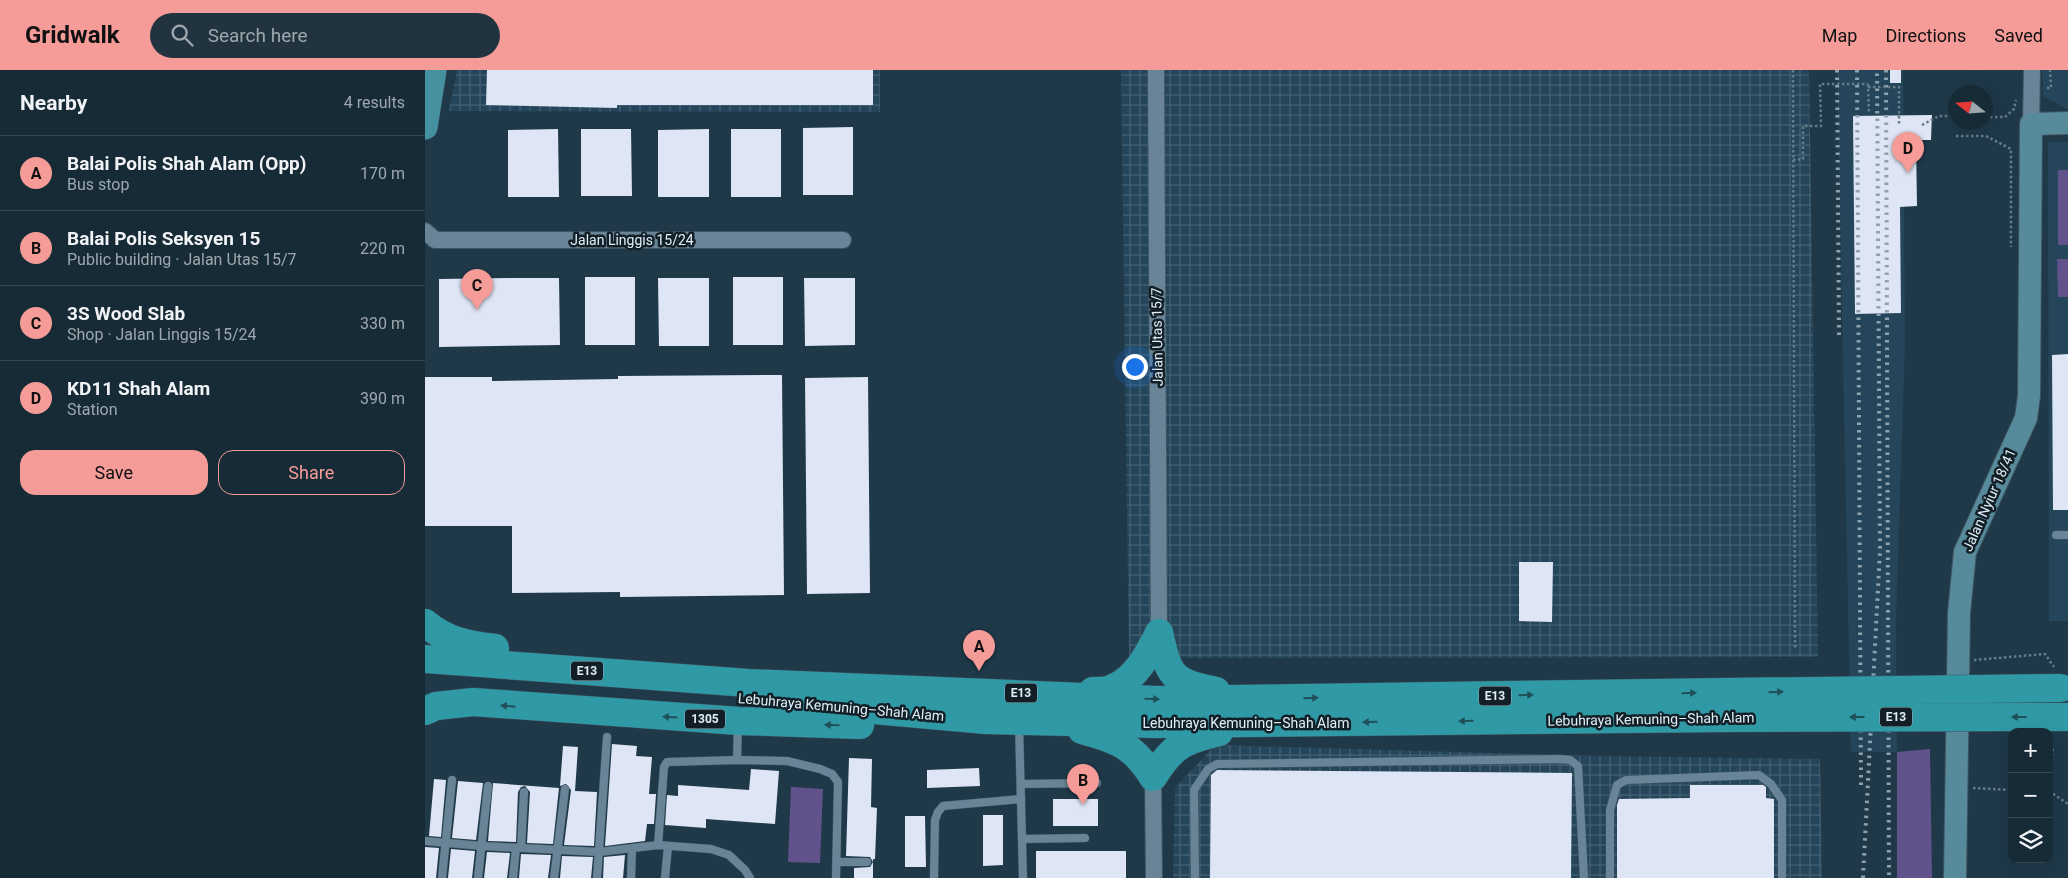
<!DOCTYPE html>
<html lang="en">
<head>
<meta charset="utf-8">
<style>
	:root { --surface:#172b37; --page:#20333f; --text:#f1f3f6; --muted:#9ea7ad; --line:#364752; --accent:#f59b98 }
	body { margin:0; font-family:Roboto,sans-serif; background:var(--page); color:var(--text) }
	.controls { position:absolute; right:15px; bottom:15px; display:grid; overflow:hidden; border-radius:10px; box-shadow:0 5px 20px #0002 }
	.controls button { width:45px; height:45px; display:grid; place-items:center; padding:0; border:0; border-bottom:1px solid var(--line); background:var(--surface); color:var(--text); font:25px sans-serif }
	.compass { position:absolute; left:1523px; top:15px; width:45px; height:45px; border-radius:50%; background:var(--surface); box-shadow:0 5px 20px #0002; rotate:287deg }
	.you { position:absolute; left:709px; top:296px; width:18px; height:18px; margin:-12px; border:4px solid #fff; border-radius:50%; background:#1a73e8; box-shadow:0 0 0 8px #1a73e833 }
	.badge { display:grid; place-items:center; width:32px; height:32px; border-radius:50%; background:var(--accent); color:#111; font-size:16px; font-weight:700 }
	.pin { position:absolute; translate:-50% -41px; filter:drop-shadow(0 1px 2px #0008) }
	.pin::after { content:''; position:absolute; top:26px; width:18px; height:15px; background:inherit; clip-path:polygon(0 0,100% 0,50% 100%) }
	.list { margin:0; padding:0; list-style:none }
	h2 { display:flex; justify-content:space-between; align-items:center; height:65px; margin:0; padding:0 20px; font-size:21px }
	h2 small { font-size:16px; font-weight:400; color:var(--muted) }
	.list li { display:grid; grid-template-columns:32px 1fr auto; gap:15px; align-items:center; box-sizing:border-box; height:75px; padding:0 20px; border-top:1px solid var(--line) }
	.list b { display:block; font-size:19px; white-space:nowrap }
	.list p { margin:0; font-size:16px; white-space:nowrap; color:var(--muted) }
	.list em { font-size:16px; font-style:normal; color:var(--muted) }
	.actions { display:flex; gap:10px; padding:15px 20px }
	.actions a { flex:1; padding:11px 0; border:1px solid var(--accent); border-radius:15px; text-align:center; font-size:18px; color:var(--accent) }
	.actions .main { background:var(--accent); color:#111 }
	.icon { flex:none; width:28px; height:28px; fill:none; stroke:currentColor; stroke-width:2; stroke-linecap:round; stroke-linejoin:round }
	.map { position:relative; flex:none; width:1643px; height:808px; overflow:hidden }
	header { display:flex; align-items:center; gap:30px; box-sizing:border-box; height:70px; padding:0 25px; background:var(--accent); color:#111 }
	header strong { font-size:24px }
	nav { display:flex; gap:28px; margin-inline-start:auto; font-size:18px }
	.search { width:350px; height:45px; background:var(--page); display:flex; align-items:center; gap:12px; box-sizing:border-box; padding:0 18px; border-radius:28px; color:var(--muted); font-size:19px }
	main { display:flex }
	aside { flex:1; background:var(--surface) }
	.map>svg:first-child { display:block }
	.built { fill:#25465a }
	.industrial { fill:url(#industrial-grid) }
	.green { fill:#61528c }
	.building { fill:#dee5f5 }
	.lines { fill:none; stroke-linecap:round; stroke-linejoin:round }
	.lane-casing { stroke:#3e5663; stroke-width:9 }
	.street-casing { stroke:#3e5663; stroke-width:18 }
	.secondary-casing { stroke:#3e5663; stroke-width:24 }
	.primary-casing { stroke:#3e5663; stroke-width:26 }
	.highway-casing { stroke:#3e5663; stroke-width:29 }
	.path { stroke:#657c89; stroke-width:2.5; stroke-dasharray:2.5 2.5; stroke-linecap:butt }
	.lane { stroke:#688496; stroke-width:8 }
	.street { stroke:#688496; stroke-width:16 }
	.secondary { stroke:#578a9b; stroke-width:22 }
	.primary { stroke:#4691a0; stroke-width:25 }
	.highway { stroke:#3099a6; stroke-width:28 }
	.rail { stroke:#8ea2ae; stroke-width:4; stroke-dasharray:2.5 5; stroke-linecap:butt }
	.highway-bridge-casing { stroke:#3e5663; stroke-width:29; stroke-linecap:butt }
	.path-bridge { stroke:#657c89; stroke-width:2.5; stroke-dasharray:2.5 2.5; stroke-linecap:butt }
	.highway-bridge { stroke:#3099a6; stroke-width:28 }
	.oneway { fill:#1f5059 }
	.labels { text-anchor:middle; stroke-width:5; stroke-linejoin:round; paint-order:stroke }
	.shield { fill:#131f26; stroke:#a2b1ba; stroke-width:1 }
	.shield-label { font-size:12px; font-weight:bold; fill:#dfeff9 }
	.street-label { font-size:14px; fill:#dfeff9; stroke:#131f26 }
</style>
</head>
<body>
<header>
<strong>Gridwalk</strong>
<div class="search"><svg class="icon" aria-label="search" viewBox="0 0 24 24"><circle cx="10" cy="10" r="6"/><path d="M15 15l6 6"/></svg>Search here</div>
<nav><a>Map</a><a>Directions</a><a>Saved</a></nav>
</header>
<main>
<aside>
<h2>Nearby<small>4 results</small></h2>
<ul class="list">
<li><span class="badge">A</span><div><b>Balai Polis Shah Alam (Opp)</b><p>Bus stop</p></div><em>170 m</em></li>
<li><span class="badge">B</span><div><b>Balai Polis Seksyen 15</b><p>Public building · Jalan Utas 15/7</p></div><em>220 m</em></li>
<li><span class="badge">C</span><div><b>3S Wood Slab</b><p>Shop · Jalan Linggis 15/24</p></div><em>330 m</em></li>
<li><span class="badge">D</span><div><b>KD11 Shah Alam</b><p>Station</p></div><em>390 m</em></li>
</ul>
<div class="actions"><a class="main">Save</a><a>Share</a></div>
</aside>
<div class="map">
<svg width="1643" height="808" viewBox="0 0 1643 808">
	<defs>
		<pattern id="industrial-grid" width="8" height="8" patternUnits="userSpaceOnUse" patternTransform="scale(1.25)"><rect width="8" height="8" fill="#25465a"/><path d="M0 4h8M4 0v8" fill="none" stroke="#446172"/></pattern>
	</defs>
	<rect width="100%" height="100%" fill="#1f3949"/>
	<!-- built -->
	<g class="built">
		<path d="M 1412,0 L 1478,0 L 1480,271 L 1471,552 L 1472,682 L 1426,682 Z"/>
		<path d="M 1617,0 L 1643,0 L 1643,38 L 1640,38 L 1618,26 Z"/>
		<path d="M 1623,72 L 1643,72 L 1643,551 L 1624,551 Z"/>
	</g>
	<!-- industrial -->
	<g class="industrial">
		<path d="M 32,0 L 455,0 L 455,42 L 24,41 Z"/>
		<path d="M 696,0 L 1384,0 L 1393,587 L 704,588 Z"/>
		<path d="M 790,675 L 1169,686 L 1395,689 L 1397,808 L 748,808 L 750,718 Z"/>
	</g>
	<!-- green -->
	<g class="green">
		<rect x="1633" y="100" width="10" height="75"/>
		<path d="M 1632,189 L 1643,189 L 1643,227 L 1633,227 Z"/>
		<path d="M 1505,679 L 1507,808 L 1472,808 L 1472,682 Z"/>
		<path d="M 366,717 L 398,719 L 395,793 L 363,792 Z"/>
	</g>
	<!-- building -->
	<g class="building">
		<path d="M 62,0 L 448,0 L 448,35 L 192,35 L 192,38 L 61,35 Z"/>
		<rect x="1465" y="0" width="11" height="13"/>
		<path d="M 1507,45 L 1506,70 L 1491,70 L 1492,136 L 1475,137 L 1476,243 L 1430,244 L 1428,46 Z"/>
		<path d="M 428,57 L 428,125 L 378,125 L 378,58 Z"/>
		<path d="M 133,59 L 134,127 L 83,127 L 83,60 Z"/>
		<path d="M 156,59 L 206,59 L 207,126 L 156,126 Z"/>
		<path d="M 284,59 L 284,127 L 233,127 L 233,60 Z"/>
		<rect x="306" y="59" width="50" height="68"/>
		<rect x="160" y="207" width="50" height="68"/>
		<rect x="308" y="207" width="50" height="68"/>
		<path d="M 84,208 L 134,208 L 135,275 L 14,277 L 14,209 Z"/>
		<path d="M 233,208 L 284,208 L 284,276 L 234,276 Z"/>
		<path d="M 379,208 L 430,208 L 430,275 L 380,276 Z"/>
		<path d="M 1643,284 L 1643,440 L 1628,440 L 1627,285 Z"/>
		<path d="M 357,305 L 359,525 L 195,527 L 195,522 L 87,523 L 87,456 L 0,456 L 0,307 L 67,307 L 67,311 L 193,309 L 193,306 Z"/>
		<path d="M 443,307 L 445,523 L 382,524 L 380,308 Z"/>
		<path d="M 1094,492 L 1128,492 L 1127,552 L 1094,551 Z"/>
		<path d="M 187,674 L 212,676 L 211,686 L 227,687 L 224,724 L 231,724 L 229,754 L 222,754 L 220,771 L 180,776 Z"/>
		<path d="M 138,676 L 153,677 L 150,721 L 172,722 L 169,776 L 139,775 L 146,720 L 141,714 L 135,716 Z"/>
		<path d="M 424,688 L 447,689 L 446,737 L 452,738 L 450,789 L 448,789 L 448,808 L 429,808 L 429,798 L 445,797 L 448,792 L 445,787 L 421,786 Z"/>
		<path d="M 554,698 L 555,716 L 502,718 L 502,700 Z"/>
		<path d="M 326,699 L 354,701 L 350,754 L 281,749 L 281,758 L 240,755 L 242,725 L 253,726 L 253,715 L 324,720 Z"/>
		<path d="M 792,700 L 1147,703 L 1146,808 L 785,808 L 786,705 Z"/>
		<path d="M 9,709 L 21,710 L 16,767 L 4,766 Z"/>
		<path d="M 33,711 L 58,713 L 51,770 L 27,768 Z"/>
		<path d="M 68,713 L 134,718 L 128,774 L 102,773 L 105,722 L 100,716 L 96,717 L 93,722 L 91,772 L 63,771 Z"/>
		<path d="M 1265,715 L 1338,715 L 1341,717 L 1341,728 L 1349,729 L 1349,808 L 1192,808 L 1192,735 L 1194,729 L 1265,728 Z"/>
		<rect x="628" y="729" width="45" height="27"/>
		<path d="M 558,745 L 578,745 L 578,795 L 558,796 Z"/>
		<path d="M 480,746 L 500,746 L 501,797 L 480,797 Z"/>
		<path d="M 0,777 L 14,778 L 11,808 L 0,808 Z"/>
		<path d="M 26,779 L 50,781 L 47,808 L 23,808 Z"/>
		<rect x="611" y="781" width="90" height="27"/>
		<path d="M 62,782 L 85,783 L 82,808 L 59,808 Z"/>
		<path d="M 96,784 L 126,785 L 123,808 L 94,808 Z"/>
		<path d="M 200,785 L 198,808 L 178,808 L 179,787 Z"/>
		<path d="M 137,786 L 168,787 L 166,808 L 135,808 Z"/>
	</g>
	<g class="lines">
		<!-- lane casing -->
		<g class="lane-casing">
			<g id="lane">
				<path d="M 1631,465 L 1643,465"/>
				<path d="M 594,655 L 598,808"/>
				<path d="M 312,690 L 313,655"/>
				<path d="M 596,714 L 672,713"/>
				<path d="M 597,769 L 660,768"/>
				<path d="M 0,771 L 57,776 L 174,782 L 233,775 L 286,779 L 304,785 L 320,800 L 325,808"/>
				<path d="M 233,775 L 239,697 L 242,692 L 312,690 L 362,691 L 395,699 L 407,704 L 413,712 L 411,808"/>
				<path d="M 96,778 L 99,722"/>
				<path d="M 412,792 L 442,792"/>
				<path d="M 17,808 L 27,710"/>
				<path d="M 53,808 L 63,716"/>
				<path d="M 88,808 L 91,778"/>
				<path d="M 129,808 L 140,719"/>
				<path d="M 172,808 L 182,667"/>
				<path d="M 206,808 L 207,779"/>
				<path d="M 240,808 L 243,776"/>
				<path d="M 509,808 L 510,750 L 513,742 L 518,736 L 596,729"/>
				<path d="M 770,808 L 769,720 L 783,699 L 792,694 L 1135,689 L 1145,690 L 1153,696 L 1159,808"/>
				<path d="M 1185,808 L 1185,740 L 1192,715 L 1201,710 L 1334,705 L 1346,714 L 1357,730 L 1357,808"/>
			</g>
		</g>
		<!-- street casing -->
		<g class="street-casing">
			<g id="street">
				<path d="M 731,0 L 734,563"/>
				<path d="M 1606,54 L 1607,0"/>
				<path d="M 0,161 L 10,170 L 418,170"/>
				<path d="M 728,707 L 729,808"/>
			</g>
		</g>
		<!-- secondary casing -->
		<g class="secondary-casing">
			<path id="secondary" d="M 1530,808 L 1534,543 L 1540,482 L 1601,348 L 1604,326 L 1606,54 L 1643,53"/>
		</g>
		<!-- primary casing -->
		<g class="primary-casing">
			<path id="primary" d="M 0,57 L 9,0"/>
		</g>
		<!-- highway casing -->
		<g class="highway-casing">
			<g id="highway">
				<path d="M 0,553 C 21,571 43,575 70,578"/>
				<path d="M 734,563 C 744,606 746,612 791,621"/>
				<path d="M 0,589 L 323,613 L 732,630 L 1303,622"/>
				<path d="M 668,621 C 674,621 683,621 688,618 C 711,609 724,583 734,563"/>
				<path d="M 360,632 L 561,650 L 732,654 L 1299,648"/>
				<path d="M 0,641 L 11,636 L 48,632 L 314,651 L 435,655"/>
				<path d="M 657,660 C 693,670 708,675 728,707 C 748,675 758,671 794,662"/>
			</g>
		</g>
		<!-- path -->
		<g class="path">
			<path d="M 1368,0 L 1370,579"/>
			<path d="M 1443,14 L 1444,44"/>
			<path d="M 1622,18 L 1626,18 L 1625,0"/>
			<path d="M 1560,47 L 1580,47 L 1589,39 L 1591,30"/>
			<path d="M 1497,55 L 1514,46 L 1530,46"/>
			<path d="M 1531,66 L 1561,66 L 1586,79 L 1586,177"/>
			<path d="M 1549,590 L 1620,584 L 1629,597"/>
			<path d="M 1548,718 L 1587,720"/>
			<path d="M 1624,721 L 1628,676"/>
			<path d="M 1624,721 L 1643,734"/>
		</g>
		<!-- lane -->
		<use href="#lane" class="lane"/>
		<!-- street -->
		<use href="#street" class="street"/>
		<!-- secondary -->
		<use href="#secondary" class="secondary"/>
		<!-- primary -->
		<use href="#primary" class="primary"/>
		<!-- highway -->
		<use href="#highway" class="highway"/>
		<!-- rail -->
		<g class="rail">
			<path d="M 1412,0 L 1414,266"/>
			<path d="M 1432,0 L 1436,715"/>
			<path d="M 1461,0 L 1464,808"/>
			<path d="M 1438,808 L 1455,480 L 1452,0"/>
		</g>
		<!-- highway-bridge casing -->
		<g class="highway-bridge-casing">
			<g id="highway-bridge">
				<path d="M 1303,622 L 1636,618"/>
				<path d="M 1299,648 L 1643,647"/>
			</g>
		</g>
		<!-- path-bridge -->
		<g class="path-bridge">
			<path d="M 1443,17 L 1474,17 L 1474,56"/>
			<path d="M 1368,90 L 1378,89 L 1378,56 L 1396,56 L 1395,14 L 1443,14"/>
		</g>
		<!-- highway-bridge -->
		<use href="#highway-bridge" class="highway-bridge"/>
	</g>
	<!-- one-way arrows -->
	<defs><path id="oneway-solid" d="M-6-.8H1V-3.2L6.5 0L1 3.2V.8H-6Z" transform="scale(1.25)"/></defs>
	<g class="oneway">
		<use href="#oneway-solid" transform="translate(1351 622) rotate(-1)"/>
		<use href="#oneway-solid" transform="translate(1264 623) rotate(-1)"/>
		<use href="#oneway-solid" transform="translate(1101 625) rotate(-1)"/>
		<use href="#oneway-solid" transform="translate(886 628) rotate(-1)"/>
		<use href="#oneway-solid" transform="translate(727 629) rotate(2)"/>
		<use href="#oneway-solid" transform="translate(83 636) rotate(-175)"/>
		<use href="#oneway-solid" transform="translate(245 647) rotate(-176)"/>
		<use href="#oneway-solid" transform="translate(1432 647) rotate(180)"/>
		<use href="#oneway-solid" transform="translate(1594 647) rotate(180)"/>
		<use href="#oneway-solid" transform="translate(1041 651) rotate(179)"/>
		<use href="#oneway-solid" transform="translate(945 652) rotate(179)"/>
		<use href="#oneway-solid" transform="translate(407 655) rotate(-178)"/>
	</g>
	<g class="labels">
		<!-- shield labels -->
		<g class="shield">
			<rect x="146" y="591.5" width="32" height="19" rx="4"/>
			<rect x="580" y="613.5" width="32" height="19" rx="4"/>
			<rect x="1054" y="616.5" width="32" height="19" rx="4"/>
			<rect x="1455" y="637.5" width="32" height="19" rx="4"/>
			<rect x="260" y="639.5" width="40" height="19" rx="4"/>
		</g>
		<g class="shield-label">
			<text x="162" y="605">E13</text>
			<text x="596" y="627">E13</text>
			<text x="1070" y="630">E13</text>
			<text x="1471" y="651">E13</text>
			<text x="280" y="653">1305</text>
		</g>
		<!-- street labels -->
		<g class="street-label">
			<text x="207" y="175">Jalan Linggis 15/24</text>
			<text transform="translate(732 267) rotate(-91)" y="5">Jalan Utas 15/7</text>
			<text transform="translate(1564 430) rotate(-66)" y="5">Jalan Nyiur 18/41</text>
			<text transform="translate(416 637) rotate(5)" y="5">Lebuhraya Kemuning–Shah Alam</text>
			<text transform="translate(1226 649) rotate(-1)" y="5">Lebuhraya Kemuning–Shah Alam</text>
			<text x="821" y="658">Lebuhraya Kemuning–Shah Alam</text>
		</g>
	</g>
</svg>
<div class="controls">
<button>+</button>
<button>−</button>
<button><svg class="icon" aria-label="layers" viewBox="0 0 24 24"><path d="M12 4l9 5-9 5-9-5zM3 14l9 5 9-5"/></svg></button>
</div>
<svg class="compass" viewBox="-18 -18 36 36"><path d="M0-13l5 13h-10z" fill="#e53935"/><path d="M0 13l5-13h-10z" fill="#9ea7ad"/></svg>
<div class="you"></div>
<div class="pin badge" style="left:554px;top:601px">A</div>
<div class="pin badge" style="left:658px;top:735px">B</div>
<div class="pin badge" style="left:52px;top:240px">C</div>
<div class="pin badge" style="left:1483px;top:103px">D</div>
</div>
</main>
</body>
</html>
